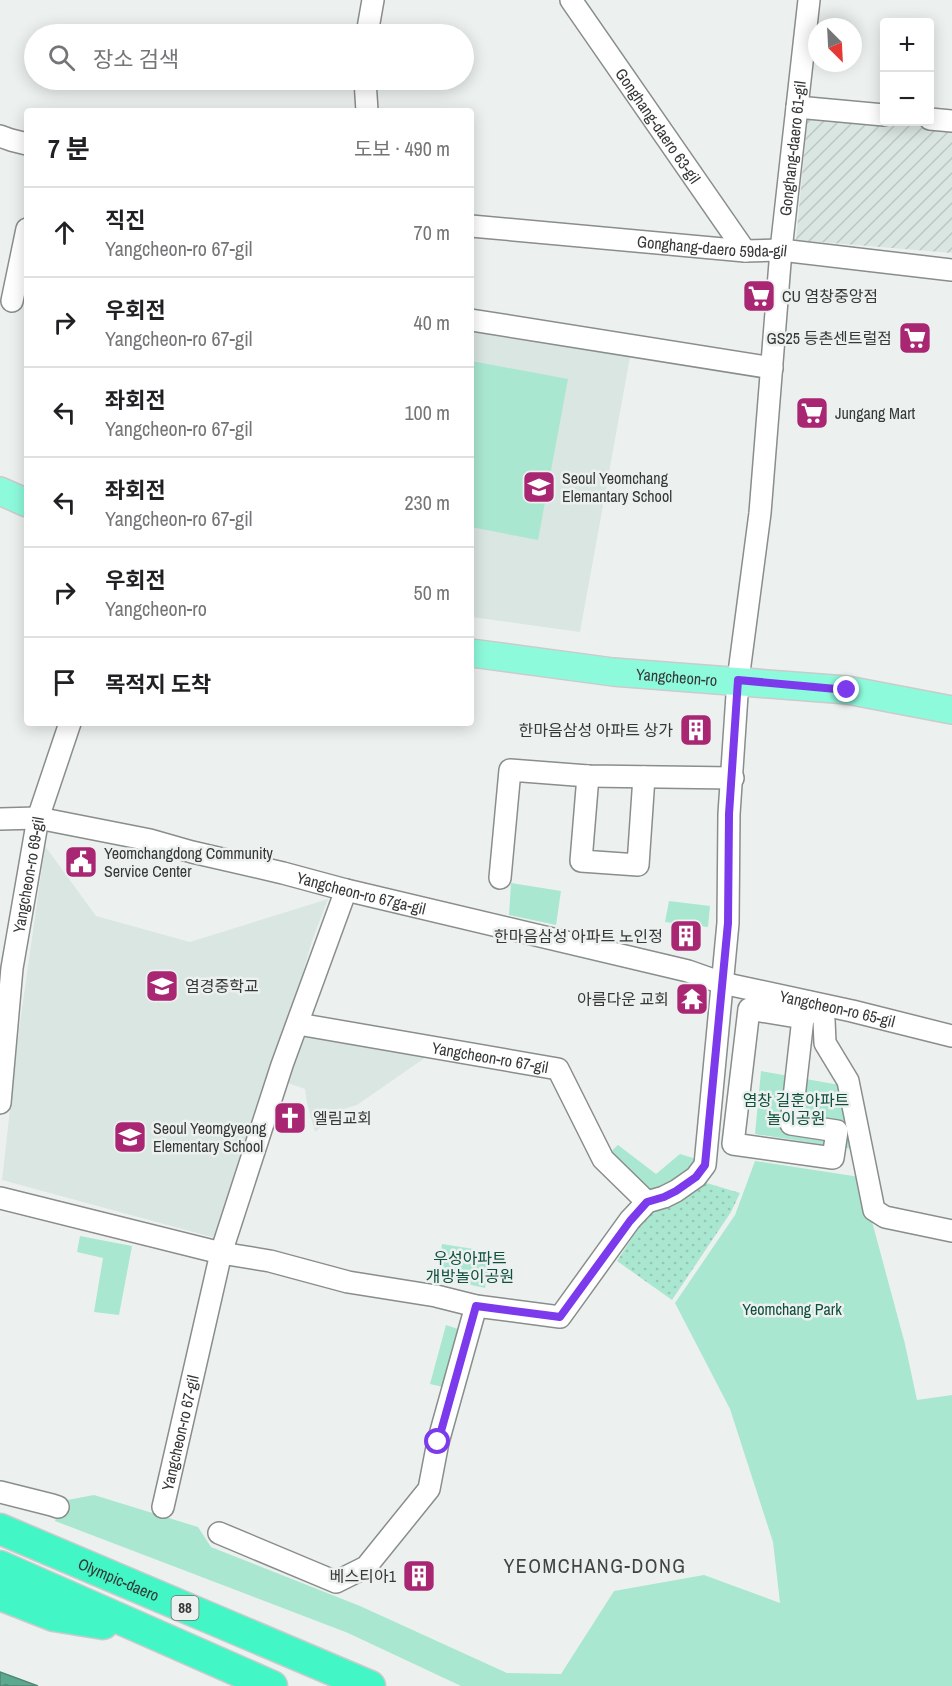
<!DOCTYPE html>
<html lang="ko">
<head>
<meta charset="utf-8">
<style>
	:root { --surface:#fff; --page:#f6f6f6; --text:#202124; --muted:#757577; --line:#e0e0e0 }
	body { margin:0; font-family:"Archivo Narrow","Noto Sans KR",sans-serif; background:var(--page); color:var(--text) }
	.controls { position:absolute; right:18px; top:18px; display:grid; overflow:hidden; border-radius:6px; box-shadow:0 3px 15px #0003 }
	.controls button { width:54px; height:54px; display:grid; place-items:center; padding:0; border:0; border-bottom:2px solid var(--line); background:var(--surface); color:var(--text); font:30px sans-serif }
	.compass { position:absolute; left:808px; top:18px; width:54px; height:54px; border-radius:50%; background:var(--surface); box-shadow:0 3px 15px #0003; rotate:156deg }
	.stop { position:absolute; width:18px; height:18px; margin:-14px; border:4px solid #7c3aed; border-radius:50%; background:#fff }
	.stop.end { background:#7c3aed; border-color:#fff; box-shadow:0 2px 6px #0008 }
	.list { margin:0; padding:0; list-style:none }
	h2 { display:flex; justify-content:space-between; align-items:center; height:78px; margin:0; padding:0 24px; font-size:26px }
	h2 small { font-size:20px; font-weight:400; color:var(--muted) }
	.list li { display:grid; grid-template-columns:39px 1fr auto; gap:18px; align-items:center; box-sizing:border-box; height:90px; padding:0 24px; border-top:2px solid var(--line) }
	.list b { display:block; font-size:22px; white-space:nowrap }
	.list p { margin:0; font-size:20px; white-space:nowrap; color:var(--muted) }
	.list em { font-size:20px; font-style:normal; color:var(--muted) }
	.icon { flex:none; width:33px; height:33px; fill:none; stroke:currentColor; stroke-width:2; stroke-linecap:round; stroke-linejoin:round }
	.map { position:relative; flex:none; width:952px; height:1686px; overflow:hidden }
	.search { position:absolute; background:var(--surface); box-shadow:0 3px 15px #0003; left:24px; top:24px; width:450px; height:66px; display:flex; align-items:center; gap:15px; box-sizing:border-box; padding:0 21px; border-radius:33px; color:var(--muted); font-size:22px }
	.panel { position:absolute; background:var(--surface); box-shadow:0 3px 15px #0003; left:24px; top:108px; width:450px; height:618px; border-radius:6px }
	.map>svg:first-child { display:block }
	.built { fill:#dae6e2 }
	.industrial { fill:url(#industrial-furrows) }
	.grass { fill:url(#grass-dots) }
	.park { fill:#aae7d1 }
	.water { fill:url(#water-ripples); stroke:#518775; stroke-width:1.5 }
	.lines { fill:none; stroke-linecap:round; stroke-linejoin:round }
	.minor-casing { stroke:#898d8b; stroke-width:24 }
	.major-casing { stroke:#cbcbcb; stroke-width:30 }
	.highway-casing { stroke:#cbcbcb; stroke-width:33 }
	.minor { stroke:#fff; stroke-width:21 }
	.major { stroke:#8efadc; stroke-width:27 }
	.highway { stroke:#43f6c5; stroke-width:30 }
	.route { stroke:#7c3aed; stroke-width:8 }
	.labels { text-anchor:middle; stroke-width:5; stroke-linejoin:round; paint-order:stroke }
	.shield { fill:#ecf1ef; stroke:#6d706e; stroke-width:1.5 }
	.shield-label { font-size:15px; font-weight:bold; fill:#363837 }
	.street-label { font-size:16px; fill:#363837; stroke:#ecf1ef }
	.poi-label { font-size:16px; fill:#363837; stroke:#ecf1ef; text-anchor:start }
	.park-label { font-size:16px; fill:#0e4f3d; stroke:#ecf1ef }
	.quarter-label { font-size:20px; letter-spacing:1.5px; fill:#404442; stroke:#ecf1ef }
</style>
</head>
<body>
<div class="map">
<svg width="952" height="1686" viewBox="0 0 952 1686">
	<defs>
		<pattern id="industrial-furrows" width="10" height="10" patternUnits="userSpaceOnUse" patternTransform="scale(1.5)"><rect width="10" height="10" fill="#dae6e2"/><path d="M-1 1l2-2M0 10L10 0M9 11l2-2" fill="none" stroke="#bcc6c2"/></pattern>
		<pattern id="grass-dots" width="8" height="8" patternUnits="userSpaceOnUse" patternTransform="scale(1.5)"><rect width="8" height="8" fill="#aae7d1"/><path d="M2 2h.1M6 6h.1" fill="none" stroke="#93c7b4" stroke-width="1.8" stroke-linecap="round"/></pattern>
		<pattern id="water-ripples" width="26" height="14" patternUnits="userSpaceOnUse" patternTransform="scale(1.5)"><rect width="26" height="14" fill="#5da98f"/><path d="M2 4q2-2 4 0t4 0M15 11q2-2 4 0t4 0" fill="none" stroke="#4e8b76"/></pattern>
	</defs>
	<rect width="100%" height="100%" fill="#ecf1ef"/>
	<!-- built -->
	<g class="built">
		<path d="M 471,331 L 630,357 L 580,632 L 471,617 Z"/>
		<path d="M 45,846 L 96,916 L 190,942 L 328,899 L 312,941 L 268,1094 L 219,1239 L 2,1180 L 19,1030 Z"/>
		<path d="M 309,1029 L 432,1053 L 357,1105 L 341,1110 L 315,1132 L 307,1103 L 305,1089 L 282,1081 L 295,1041 Z"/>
	</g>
	<!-- industrial -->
	<path class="industrial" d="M 808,112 L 884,122 L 903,122 L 952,126 L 952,253 L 796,240 Z"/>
	<!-- grass -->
	<path class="grass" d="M 700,1181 L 740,1193 L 731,1212 L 672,1300 L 617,1261 L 652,1207 Z"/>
	<!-- park -->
	<g class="park">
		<path d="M 471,361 L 568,379 L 538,540 L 471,527 Z"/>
		<path d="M 511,883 L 561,891 L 556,925 L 509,915 Z"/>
		<path d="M 669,901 L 710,906 L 708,927 L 665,922 Z"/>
		<path d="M 761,1071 L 840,1085 L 853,1149 L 755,1134 Z"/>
		<path d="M 618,1145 L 656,1174 L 680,1154 L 703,1161 L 694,1173 L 650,1193 L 603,1159 Z"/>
		<path d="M 755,1161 L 860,1177 L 905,1344 L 917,1400 L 952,1395 L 952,1686 L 461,1686 L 348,1633 L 55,1521 L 62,1501 L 94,1495 L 198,1527 L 211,1547 L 360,1606 L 507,1673 L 561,1674 L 614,1591 L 704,1575 L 780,1603 L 773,1542 L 730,1409 L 675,1303 L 735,1215 Z"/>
		<path d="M 80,1236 L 132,1246 L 119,1315 L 94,1312 L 103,1258 L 77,1252 Z"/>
		<path d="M 442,1244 L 492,1252 L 485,1288 L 453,1281 L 440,1262 Z"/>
		<path d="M 446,1325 L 467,1332 L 452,1389 L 430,1384 Z"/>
	</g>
	<!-- water -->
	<path class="water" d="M 0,1672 L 38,1686 L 0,1686 Z"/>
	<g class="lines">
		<!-- minor casing -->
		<g class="minor-casing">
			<g id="minor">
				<path id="s1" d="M 571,0 L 745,251"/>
				<path d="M 367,34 L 373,0"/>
				<path d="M 365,80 L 367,111"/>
				<path d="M 797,107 L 884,115"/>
				<path d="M 930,119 L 952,121"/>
				<path d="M 0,136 L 11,140 L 27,144"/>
				<path id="s2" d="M 471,226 L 745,251 L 781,250 L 952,270"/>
				<path d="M 12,301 L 27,229"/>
				<path d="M 471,320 L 772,368"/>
				<path d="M 588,776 L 581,861 L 638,865 L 644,777"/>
				<path id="s3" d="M 0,819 L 38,818 L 150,840 L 192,852 L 283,873 L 346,890 L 688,971 L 722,983 L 852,1011 L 952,1036"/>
				<path d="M 500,878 L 510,770 L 588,776 L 733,778"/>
				<path d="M 814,1004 L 824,1020 L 825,1043 L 848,1081 L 874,1210 L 885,1217 L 952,1231"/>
				<path d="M 803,1018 L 749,1009 L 733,1144 L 833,1158 L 837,1131 L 791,1124 L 803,1018 L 809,1002"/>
				<path id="s4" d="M 298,1024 L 558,1069 L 603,1159 L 647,1202"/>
				<path id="s5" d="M 0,1103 L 12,968 L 38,818 L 70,723"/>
				<path id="s6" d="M 0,1198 L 221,1253 L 270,1261 L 348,1282 L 436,1296 L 476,1306 L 560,1317 L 630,1220 L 647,1202 L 664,1197 L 676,1191 L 696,1177 L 705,1165 L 728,923 L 729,814 L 738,680 L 760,513 L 781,250 L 809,0"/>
				<path d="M 0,1492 L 52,1505 L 58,1507"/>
				<path id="s7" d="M 163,1507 L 221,1253 L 282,1065 L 346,890"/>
				<path d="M 219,1533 L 336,1582 L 366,1567 L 429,1489 L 438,1442 L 476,1306"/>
			</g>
		</g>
		<!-- major casing -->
		<g class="major-casing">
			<g id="major">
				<path d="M 0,491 L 27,503"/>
				<path id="s8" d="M 471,653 L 613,672 L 847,690 L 952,710"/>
			</g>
		</g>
		<!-- highway casing -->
		<g class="highway-casing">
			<g id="highway">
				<path id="s9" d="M 0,1529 L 370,1686"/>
				<path d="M 0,1566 L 272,1686"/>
				<path d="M 0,1595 L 54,1616 L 103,1624"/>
			</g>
		</g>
		<!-- minor -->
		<use href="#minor" class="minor"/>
		<!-- major -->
		<use href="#major" class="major"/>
		<!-- highway -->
		<use href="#highway" class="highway"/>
	</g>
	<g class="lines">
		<!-- route -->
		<path class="route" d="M 438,1442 L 476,1306 L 560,1317 L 630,1221 L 647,1202 L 664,1197 L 676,1191 L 696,1177 L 705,1165 L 728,923 L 729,814 L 738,680 L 847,690"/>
	</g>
	<!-- icons -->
	<defs>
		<g id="supermarket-square" transform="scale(1.725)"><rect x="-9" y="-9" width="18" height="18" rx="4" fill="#a82672" stroke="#ecf1ef"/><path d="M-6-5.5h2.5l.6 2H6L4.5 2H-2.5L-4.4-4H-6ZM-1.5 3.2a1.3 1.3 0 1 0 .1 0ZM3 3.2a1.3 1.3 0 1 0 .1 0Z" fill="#fff"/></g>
		<g id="school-square" transform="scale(1.725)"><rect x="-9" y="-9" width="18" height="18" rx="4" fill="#a82672" stroke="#ecf1ef"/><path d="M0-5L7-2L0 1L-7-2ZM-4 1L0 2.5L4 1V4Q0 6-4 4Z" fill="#fff"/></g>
		<g id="building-square" transform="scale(1.725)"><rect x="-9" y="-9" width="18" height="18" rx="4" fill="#a82672" stroke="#ecf1ef"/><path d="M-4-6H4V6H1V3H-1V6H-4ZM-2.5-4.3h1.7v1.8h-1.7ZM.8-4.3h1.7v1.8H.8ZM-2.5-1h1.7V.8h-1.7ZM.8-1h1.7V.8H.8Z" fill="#fff"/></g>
		<g id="civic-square" transform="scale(1.725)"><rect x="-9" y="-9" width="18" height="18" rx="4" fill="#a82672" stroke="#ecf1ef"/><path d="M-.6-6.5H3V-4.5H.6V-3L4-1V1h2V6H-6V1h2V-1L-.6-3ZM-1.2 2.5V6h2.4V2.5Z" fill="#fff"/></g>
		<g id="temple-square" transform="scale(1.725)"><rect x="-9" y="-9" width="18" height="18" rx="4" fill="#a82672" stroke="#ecf1ef"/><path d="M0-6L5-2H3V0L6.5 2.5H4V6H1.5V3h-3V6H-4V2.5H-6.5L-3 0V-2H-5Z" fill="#fff"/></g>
		<g id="church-square" transform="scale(1.725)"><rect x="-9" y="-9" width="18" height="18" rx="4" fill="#a82672" stroke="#ecf1ef"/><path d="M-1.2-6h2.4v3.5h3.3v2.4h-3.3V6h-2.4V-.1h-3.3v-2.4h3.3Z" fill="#fff"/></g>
	</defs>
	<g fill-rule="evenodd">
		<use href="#supermarket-square" x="759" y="296"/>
		<use href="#supermarket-square" x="915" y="338"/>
		<use href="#supermarket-square" x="812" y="413"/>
		<use href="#school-square" x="539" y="487"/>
		<use href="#building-square" x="696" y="730"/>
		<use href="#civic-square" x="81" y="862"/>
		<use href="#building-square" x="686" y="936"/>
		<use href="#school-square" x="162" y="986"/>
		<use href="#temple-square" x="692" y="999"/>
		<use href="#church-square" x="290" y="1118"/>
		<use href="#school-square" x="130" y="1137"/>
		<use href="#building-square" x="419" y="1576"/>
	</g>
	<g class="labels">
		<!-- shield labels -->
		<rect class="shield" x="171.5" y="1596" width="27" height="24" rx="4.5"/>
		<g class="shield-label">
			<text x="185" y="1613">88</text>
		</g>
		<!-- street labels -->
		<g class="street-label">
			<text dy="6" stroke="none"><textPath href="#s1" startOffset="153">Gonghang-daero 63-gil</textPath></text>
			<text dy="6" stroke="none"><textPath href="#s6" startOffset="1809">Gonghang-daero 61-gil</textPath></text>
			<text dy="6" stroke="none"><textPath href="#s2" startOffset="242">Gonghang-daero 59da-gil</textPath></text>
			<text dy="6" stroke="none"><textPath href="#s8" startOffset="207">Yangcheon-ro</textPath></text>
			<text dy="6" stroke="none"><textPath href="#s5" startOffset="230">Yangcheon-ro 69-gil</textPath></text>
			<text dy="6" stroke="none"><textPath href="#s3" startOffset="370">Yangcheon-ro 67ga-gil</textPath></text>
			<text dy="6" stroke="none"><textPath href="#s3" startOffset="860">Yangcheon-ro 65-gil</textPath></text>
			<text dy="6" stroke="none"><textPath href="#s4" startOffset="195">Yangcheon-ro 67-gil</textPath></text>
			<text dy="6" stroke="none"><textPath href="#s7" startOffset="76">Yangcheon-ro 67-gil</textPath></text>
			<text dy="6" stroke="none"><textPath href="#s9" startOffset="129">Olympic-daero</textPath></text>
		</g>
		<!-- poi labels -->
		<g class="poi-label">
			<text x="782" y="302">CU 염창중앙점</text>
			<text x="892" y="344" text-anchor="end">GS25 등촌센트럴점</text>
			<text x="835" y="419">Jungang Mart</text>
			<text x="562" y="484">Seoul Yeomchang<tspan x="562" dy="18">Elemantary School</tspan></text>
			<text x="673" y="736" text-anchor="end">한마음삼성 아파트 상가</text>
			<text x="104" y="859">Yeomchangdong Community<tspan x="104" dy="18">Service Center</tspan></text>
			<text x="663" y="942" text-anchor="end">한마음삼성 아파트 노인정</text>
			<text x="185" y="992">염경중학교</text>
			<text x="669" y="1005" text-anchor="end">아름다운 교회</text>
			<text x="313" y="1124">엘림교회</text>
			<text x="153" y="1134">Seoul Yeomgyeong<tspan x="153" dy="18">Elementary School</tspan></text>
			<text x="396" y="1582" text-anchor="end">베스티아1</text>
		</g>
		<!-- park labels -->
		<g class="park-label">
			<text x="796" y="1106">염창 길훈아파트<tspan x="796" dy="18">놀이공원</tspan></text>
			<text x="470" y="1264">우성아파트<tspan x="470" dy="18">개방놀이공원</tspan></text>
			<text x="792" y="1315">Yeomchang Park</text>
		</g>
		<!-- quarter labels -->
		<g class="quarter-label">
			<text x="595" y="1573">YEOMCHANG-DONG</text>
		</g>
	</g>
</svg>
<div class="controls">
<button>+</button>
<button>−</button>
</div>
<svg class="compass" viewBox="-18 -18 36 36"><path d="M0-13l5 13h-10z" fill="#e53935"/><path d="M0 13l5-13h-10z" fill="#757577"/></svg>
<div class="stop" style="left:438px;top:1442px"></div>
<div class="stop end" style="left:847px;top:690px"></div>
<div class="search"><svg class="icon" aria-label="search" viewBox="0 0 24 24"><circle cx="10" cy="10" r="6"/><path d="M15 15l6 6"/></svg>장소 검색</div>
<section class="panel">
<h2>7 분<small>도보 · 490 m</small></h2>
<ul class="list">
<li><svg class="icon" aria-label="ahead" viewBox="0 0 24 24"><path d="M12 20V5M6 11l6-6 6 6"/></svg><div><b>직진</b><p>Yangcheon-ro 67-gil</p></div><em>70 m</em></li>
<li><svg class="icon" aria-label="right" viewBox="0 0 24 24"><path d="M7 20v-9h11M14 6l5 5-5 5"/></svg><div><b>우회전</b><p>Yangcheon-ro 67-gil</p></div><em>40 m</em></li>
<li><svg class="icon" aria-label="left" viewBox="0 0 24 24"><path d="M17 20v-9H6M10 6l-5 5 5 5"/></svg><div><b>좌회전</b><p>Yangcheon-ro 67-gil</p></div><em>100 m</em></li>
<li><svg class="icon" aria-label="left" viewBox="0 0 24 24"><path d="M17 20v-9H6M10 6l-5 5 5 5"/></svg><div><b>좌회전</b><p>Yangcheon-ro 67-gil</p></div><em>230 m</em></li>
<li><svg class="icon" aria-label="right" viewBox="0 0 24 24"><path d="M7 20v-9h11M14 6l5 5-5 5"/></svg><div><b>우회전</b><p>Yangcheon-ro</p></div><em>50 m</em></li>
<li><svg class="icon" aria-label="arrive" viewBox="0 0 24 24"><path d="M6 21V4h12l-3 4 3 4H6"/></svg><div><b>목적지 도착</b></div></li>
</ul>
</section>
</div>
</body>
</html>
